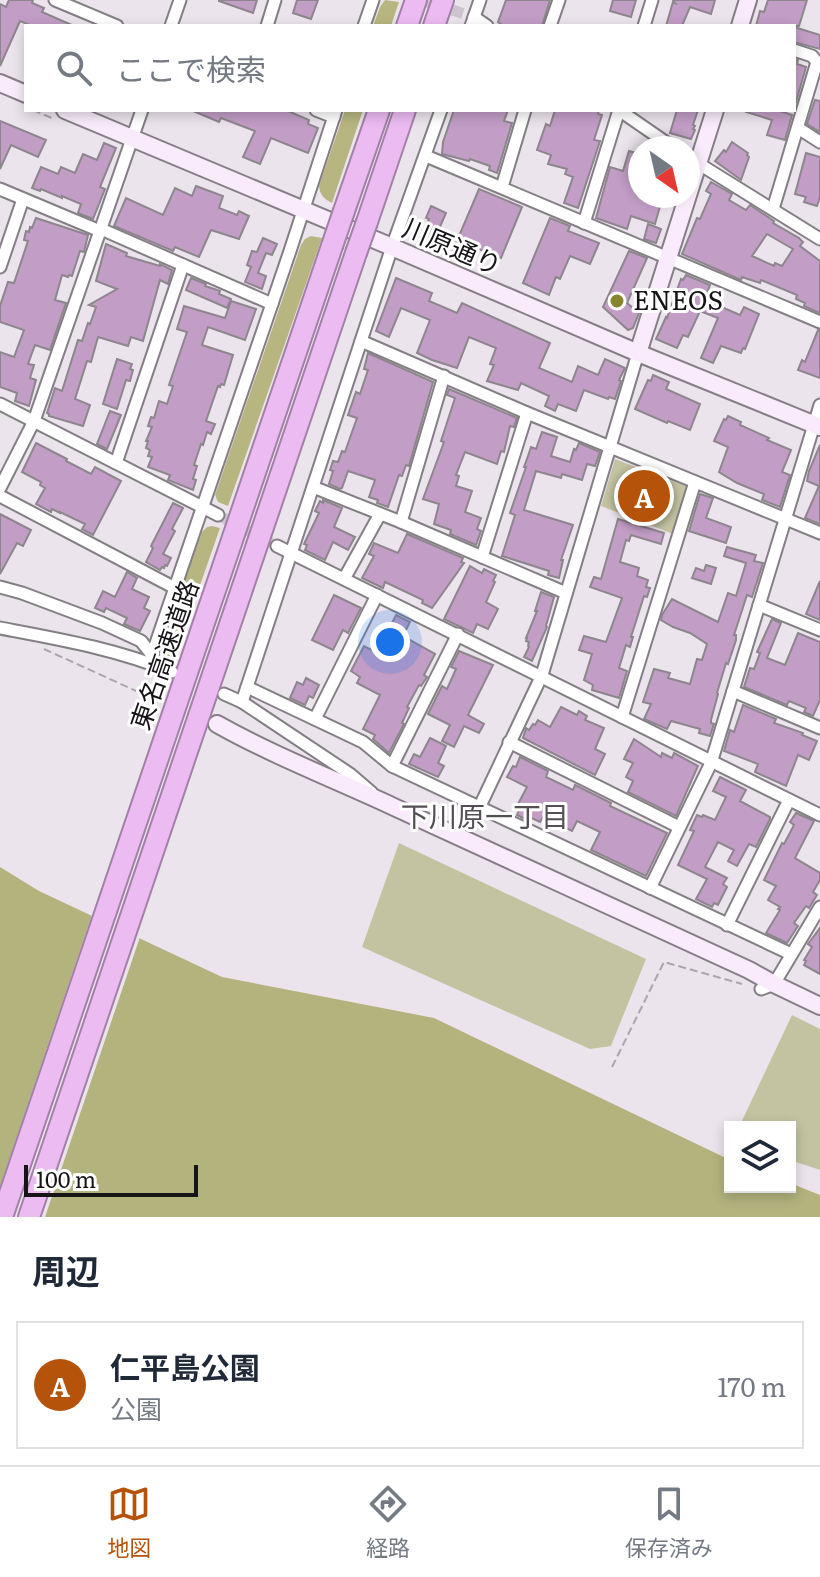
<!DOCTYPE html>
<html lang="ja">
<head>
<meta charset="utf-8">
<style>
	:root { --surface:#fff; --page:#f2f2f3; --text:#1f2937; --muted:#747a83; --line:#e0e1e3; --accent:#b45309 }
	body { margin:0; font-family:Literata,"Noto Sans JP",serif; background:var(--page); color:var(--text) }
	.controls { position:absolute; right:24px; bottom:24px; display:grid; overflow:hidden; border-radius:0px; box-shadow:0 4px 12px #0003 }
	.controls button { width:72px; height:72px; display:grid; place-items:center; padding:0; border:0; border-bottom:2px solid var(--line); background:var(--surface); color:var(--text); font:40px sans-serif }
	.compass { position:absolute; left:628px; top:136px; width:72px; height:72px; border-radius:50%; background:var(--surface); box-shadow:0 4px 12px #0003; rotate:146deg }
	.scale { position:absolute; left:24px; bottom:20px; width:174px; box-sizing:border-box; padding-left:8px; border:4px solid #171417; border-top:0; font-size:22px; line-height:28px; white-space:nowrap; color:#171417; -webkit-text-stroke:6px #fff; paint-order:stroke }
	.you { position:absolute; left:390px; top:642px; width:28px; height:28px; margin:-20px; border:6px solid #fff; border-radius:50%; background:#1a73e8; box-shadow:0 0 0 12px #1a73e833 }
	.badge { display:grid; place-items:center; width:52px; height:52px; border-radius:50%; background:var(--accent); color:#fff; font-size:26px; font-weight:700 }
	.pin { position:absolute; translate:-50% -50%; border:4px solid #fff; box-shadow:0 2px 8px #0006 }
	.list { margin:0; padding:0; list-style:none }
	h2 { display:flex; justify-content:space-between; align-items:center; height:104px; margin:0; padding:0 32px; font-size:34px }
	h2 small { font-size:26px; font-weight:400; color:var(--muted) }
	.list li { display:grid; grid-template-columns:52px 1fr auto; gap:24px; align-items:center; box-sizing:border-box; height:128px; margin:0 16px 16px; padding:0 16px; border:2px solid var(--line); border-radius:0px }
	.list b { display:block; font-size:30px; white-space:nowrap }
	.list p { margin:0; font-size:26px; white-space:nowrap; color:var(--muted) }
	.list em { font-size:26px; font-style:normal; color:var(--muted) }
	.icon { flex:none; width:44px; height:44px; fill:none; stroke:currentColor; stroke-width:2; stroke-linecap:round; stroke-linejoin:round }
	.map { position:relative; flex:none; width:820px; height:1217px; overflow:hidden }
	.search { position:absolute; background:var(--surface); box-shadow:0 4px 12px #0003; left:24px; right:24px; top:24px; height:88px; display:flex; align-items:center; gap:20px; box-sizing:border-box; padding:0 28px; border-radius:0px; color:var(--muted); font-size:30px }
	.sheet { height:248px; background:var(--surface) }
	nav { display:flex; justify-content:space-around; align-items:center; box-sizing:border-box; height:112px; border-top:2px solid var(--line); background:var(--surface); font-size:22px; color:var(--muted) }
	nav a { display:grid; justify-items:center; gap:4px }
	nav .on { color:var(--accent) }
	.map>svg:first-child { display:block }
	.green { fill:#c3c3a2 }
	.forest { fill:#b7b681 }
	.water { fill:#b3b37e }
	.pier { fill:#ece4ed }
	.building { fill:#c29dc6; stroke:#8d868d; stroke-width:2; fill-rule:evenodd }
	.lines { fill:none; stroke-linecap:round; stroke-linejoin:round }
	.street-tunnel { stroke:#ccc5cd; stroke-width:11; stroke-dasharray:11 5.5; stroke-linecap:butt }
	.street-casing { stroke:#847e85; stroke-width:15 }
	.secondary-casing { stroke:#847e85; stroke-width:20 }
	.highway-casing { stroke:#a181a5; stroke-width:24 }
	.path { stroke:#aca5ad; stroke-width:2; stroke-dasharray:8 4; stroke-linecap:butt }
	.street { stroke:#fff; stroke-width:11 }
	.secondary { stroke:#f9ebfb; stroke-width:16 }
	.highway { stroke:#ecbbf2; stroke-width:20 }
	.highway-bridge-casing { stroke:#a181a5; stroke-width:24; stroke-linecap:butt }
	.highway-bridge { stroke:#ecbbf2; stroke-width:20 }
	.poi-dot { fill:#86842c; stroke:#fff; stroke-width:3 }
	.labels { text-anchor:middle; stroke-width:6; stroke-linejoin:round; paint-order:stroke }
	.street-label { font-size:26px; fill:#171417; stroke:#fff }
	.poi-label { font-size:26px; fill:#171417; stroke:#fff; text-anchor:start }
	.neighbourhood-label { font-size:28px; fill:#544e55; stroke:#fff }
</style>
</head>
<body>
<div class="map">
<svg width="820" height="1217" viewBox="0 0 820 1217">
	<rect width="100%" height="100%" fill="#ece4ed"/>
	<!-- green -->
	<g class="green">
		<path d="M 615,459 L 688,487 L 673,534 L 601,506 Z"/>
		<path d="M 399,843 L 646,959 L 611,1046 L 590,1049 L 362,947 Z"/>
		<path d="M 792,1015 L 820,1029 L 820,1170 L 790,1160 L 790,1127 L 739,1127 Z"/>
	</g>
	<!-- forest -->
	<g class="forest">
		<path d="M 385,0 L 399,2 L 391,26 L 373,26 L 380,7 Z"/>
		<path d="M 345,110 L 363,110 L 332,203 C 324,199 320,195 319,186 Z"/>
		<path d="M 311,236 L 322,238 L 228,506 L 218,502 L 215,495 L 301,245 L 305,239 Z"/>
		<path d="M 212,526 L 220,528 L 174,660 L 163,654 L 161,646 L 202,532 L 207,527 Z"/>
	</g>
	<!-- water -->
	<path class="water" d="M 0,867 L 39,891 L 222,977 L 434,1018 L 730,1160 L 730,1187 L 790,1187 L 790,1183 L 820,1195 L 820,1217 L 0,1217 Z"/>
	<!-- pier -->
	<path class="pier" d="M 93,912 L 141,934 L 45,1217 L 0,1217 L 0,1186 Z"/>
	<!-- building -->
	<g class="building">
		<path d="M 9,0 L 33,0 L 32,3 L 44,8 L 42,12 L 74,26 L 32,26 L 20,21 L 0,66 L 0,4 L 6,7 Z"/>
		<path d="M 219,0 L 257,0 L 253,13 L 219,1 Z"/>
		<path d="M 297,0 L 318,0 L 311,19 L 293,13 Z"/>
		<path d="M 506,0 L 550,0 L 542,26 L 504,26 L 498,22 Z"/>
		<path d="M 613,0 L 636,0 L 631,17 L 610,11 Z"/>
		<path d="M 673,0 L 715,0 L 711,14 L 690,7 L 682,26 L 666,26 L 673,2 L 675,3 Z"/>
		<path d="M 768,0 L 807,0 L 799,26 L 756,26 L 760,11 L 764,12 Z"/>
		<path d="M 794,27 L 820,35 L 820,49 L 794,42 Z"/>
		<path d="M 794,59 L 798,60 L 797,64 L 806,67 L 794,109 Z"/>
		<path d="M 815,100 L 820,101 L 820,132 L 807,124 Z"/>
		<path d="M 191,110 L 286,110 L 309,120 L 308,124 L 318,128 L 308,153 L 271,138 L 260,164 L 243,157 L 255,131 L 221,118 L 219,122 Z"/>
		<path d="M 454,110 L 508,110 L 504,121 L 512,123 L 497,173 L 489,170 L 490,166 L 470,159 L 469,161 L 442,154 L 443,142 Z"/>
		<path d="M 555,110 L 599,110 L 598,114 L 602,115 L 594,140 L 600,141 L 578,208 L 564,203 L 573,177 L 565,174 L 567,169 L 548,164 L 551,155 L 537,150 L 546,124 L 550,126 Z"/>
		<path d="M 677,110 L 698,110 L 693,125 L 695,126 L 693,129 L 695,130 L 691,139 L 670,133 Z"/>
		<path d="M 747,110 L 777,110 L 792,115 L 785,140 L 767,135 L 772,120 L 746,112 Z"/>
		<path d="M 0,121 L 46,140 L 38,157 L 11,145 L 0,169 Z"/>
		<path d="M 732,142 L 748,153 L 747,155 L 749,157 L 741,180 L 715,161 L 724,150 L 726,152 Z"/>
		<path d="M 104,143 L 116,148 L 100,187 L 105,189 L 93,219 L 78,213 L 81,204 L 62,196 L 62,198 L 41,189 L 40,191 L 32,188 L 41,167 L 58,174 L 61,167 L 75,173 L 83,154 L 97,160 Z"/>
		<path d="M 629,151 L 640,154 L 640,196 L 654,196 L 662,199 L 655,224 L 631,216 L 627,229 L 596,218 L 610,167 L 623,171 Z"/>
		<path d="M 806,153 L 820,157 L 820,197 L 817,206 L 804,202 L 806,197 L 795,194 Z"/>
		<path d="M 711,182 L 732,194 L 729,200 L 746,210 L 750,205 L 774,221 L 773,223 L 799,238 L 803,242 L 800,246 L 820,261 L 820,313 L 804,306 L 805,303 L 796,299 L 797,295 L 761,280 L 760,283 L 742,277 L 741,280 L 682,254 L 697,218 L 700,219 L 711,194 L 706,191 ZM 767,234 L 793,249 L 782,266 L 775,263 L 774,266 L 752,256 Z"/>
		<path d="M 196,186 L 223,196 L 219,208 L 237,215 L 239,211 L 249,216 L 239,239 L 211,230 L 199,257 L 175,247 L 173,251 L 114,226 L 126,198 L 163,215 L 175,188 L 192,196 Z"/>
		<path d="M 479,189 L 522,207 L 501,258 L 471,246 L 467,256 L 453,250 Z"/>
		<path d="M 431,206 L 446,213 L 439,229 L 442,231 L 436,245 L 427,241 L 432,228 L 426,226 L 429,219 L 426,218 Z"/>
		<path d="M 36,218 L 88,235 L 84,252 L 80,251 L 72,276 L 69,275 L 68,277 L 62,275 L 55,300 L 66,303 L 50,350 L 35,345 L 28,364 L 34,365 L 30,378 L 36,380 L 29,406 L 15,401 L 17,393 L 0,387 L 0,352 L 14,357 L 24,330 L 0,322 L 0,306 L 8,282 L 14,283 L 28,241 L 24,240 L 26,231 L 29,232 L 30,227 L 32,228 Z"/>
		<path d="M 550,218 L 570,226 L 568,231 L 599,243 L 590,264 L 570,256 L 560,279 L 556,277 L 549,295 L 523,283 Z"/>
		<path d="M 648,224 L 661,229 L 656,243 L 644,239 Z"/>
		<path d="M 263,238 L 277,244 L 272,255 L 266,253 L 258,273 L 266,276 L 262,289 L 245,282 L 251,267 L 247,265 L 252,251 L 257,252 Z"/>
		<path d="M 106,244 L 127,253 L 126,256 L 160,266 L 160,264 L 172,270 L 168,284 L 160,280 L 143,341 L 131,337 L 128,346 L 98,337 L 91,362 L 87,361 L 75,399 L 90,405 L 83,426 L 49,416 L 49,414 L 47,413 L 55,388 L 62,391 L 78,340 L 82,341 L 88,323 L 90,324 L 96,307 L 89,305 L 117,289 L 96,281 Z"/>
		<path d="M 629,251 L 647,258 L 627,303 L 639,313 L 633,328 L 628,330 L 603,307 Z"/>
		<path d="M 686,275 L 710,285 L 705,298 L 720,304 L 719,306 L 740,315 L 744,307 L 759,314 L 745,349 L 743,348 L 741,353 L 721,346 L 713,363 L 701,358 L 718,318 L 700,311 L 688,337 L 683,335 L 677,348 L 656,339 L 666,317 L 667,318 L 681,279 L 683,280 Z"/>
		<path d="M 191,278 L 206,284 L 205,286 L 220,291 L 219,294 L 231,299 L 227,308 L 186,290 Z"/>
		<path d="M 396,278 L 432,293 L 429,301 L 457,313 L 462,303 L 550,343 L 539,368 L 572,382 L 578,366 L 598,375 L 605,359 L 625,368 L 619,380 L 621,381 L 615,399 L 609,397 L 608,399 L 584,390 L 576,411 L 558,404 L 555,411 L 545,406 L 549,396 L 521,383 L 518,390 L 487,381 L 494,365 L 490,364 L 496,348 L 469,337 L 457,368 L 432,360 L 417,353 L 430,320 L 401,308 L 389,337 L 376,331 Z"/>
		<path d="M 231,301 L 256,309 L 245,340 L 208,327 L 202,345 L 233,355 L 224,385 L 221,384 L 220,387 L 218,386 L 206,421 L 215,424 L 211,434 L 207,432 L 203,445 L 201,444 L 194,465 L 197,466 L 193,479 L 196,480 L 193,490 L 168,480 L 170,475 L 148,467 L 152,457 L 148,456 L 150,450 L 146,448 L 148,441 L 146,441 L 152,427 L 148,426 L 151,417 L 154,418 L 159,401 L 167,404 L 173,386 L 169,385 L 187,332 L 177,329 L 184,306 L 225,318 Z"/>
		<path d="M 818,330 L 820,330 L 820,378 L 798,370 L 802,360 L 805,362 Z"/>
		<path d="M 368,353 L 433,382 L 409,466 L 406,465 L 402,476 L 399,475 L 388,507 L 377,503 L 378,500 L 369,497 L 375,480 L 348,471 L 342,488 L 340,489 L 329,484 L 333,471 L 330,470 L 333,461 L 338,462 L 342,451 L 345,452 L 352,432 L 357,418 L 348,415 L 356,392 L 360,394 L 368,370 L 364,369 Z"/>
		<path d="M 117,359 L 132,364 L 130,369 L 133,370 L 130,381 L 126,380 L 117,409 L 103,404 Z"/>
		<path d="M 653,375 L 669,382 L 666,389 L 700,404 L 690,430 L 668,421 L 667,423 L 635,409 L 648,380 L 651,381 Z"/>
		<path d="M 449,389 L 517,418 L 514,427 L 510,426 L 504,452 L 501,451 L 497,464 L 465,452 L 456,475 L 459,476 L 456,486 L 472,491 L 465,512 L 481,518 L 477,529 L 481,531 L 476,545 L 450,534 L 451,530 L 434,524 L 439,504 L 423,499 L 444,442 L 441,441 L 455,398 L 447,395 Z"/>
		<path d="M 110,411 L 121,415 L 107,449 L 97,444 Z"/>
		<path d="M 728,416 L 741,422 L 740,425 L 769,438 L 767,440 L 791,450 L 782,472 L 790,475 L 780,507 L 762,500 L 764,494 L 737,483 L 719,472 L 728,447 L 714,441 L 724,419 L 726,420 Z"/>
		<path d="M 542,432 L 557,437 L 551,456 L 570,462 L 574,449 L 576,450 L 579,443 L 600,452 L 595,466 L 587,464 L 582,480 L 562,474 L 561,478 L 536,471 L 524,510 L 573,525 L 561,560 L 563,560 L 559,578 L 548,575 L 549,571 L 502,556 L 515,515 L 510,513 L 526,467 L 524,467 L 528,456 L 531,447 L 536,449 Z"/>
		<path d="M 36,443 L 67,459 L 66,461 L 91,474 L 95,467 L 121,481 L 93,535 L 82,529 L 85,524 L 60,512 L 60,513 L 52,509 L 51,512 L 36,504 L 45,488 L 40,485 L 41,482 L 22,472 Z"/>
		<path d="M 820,445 L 820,524 L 805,518 L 819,486 L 807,481 L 809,471 Z"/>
		<path d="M 700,494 L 713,498 L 706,518 L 731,527 L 726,543 L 689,531 Z"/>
		<path d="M 323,500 L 342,508 L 334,527 L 355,537 L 348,550 L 333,542 L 325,560 L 305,550 L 307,545 L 304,544 L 319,513 L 315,511 L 320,501 L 323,503 Z"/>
		<path d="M 173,503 L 183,508 L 172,529 L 175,531 L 163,554 L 171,558 L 167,566 L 165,565 L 164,568 L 162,567 L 160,570 L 146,562 L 153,548 L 151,546 Z"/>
		<path d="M 0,514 L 31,530 L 23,546 L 17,543 L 0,574 Z"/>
		<path d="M 618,519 L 664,533 L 661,544 L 631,535 L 629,541 L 626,540 L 620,562 L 639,568 L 637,576 L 648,580 L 646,587 L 650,588 L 647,597 L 644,596 L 631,637 L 633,637 L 630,647 L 626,645 L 619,668 L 627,671 L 619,698 L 592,690 L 593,685 L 584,680 L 592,654 L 579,650 L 584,636 L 606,642 L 622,598 L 590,587 L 594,577 L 601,579 Z"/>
		<path d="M 407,534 L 463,558 L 461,562 L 464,563 L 432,608 L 422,603 L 423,600 L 385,582 L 383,588 L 362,578 L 374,556 L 369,554 L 374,543 L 398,553 Z"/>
		<path d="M 727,547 L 756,555 L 754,561 L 763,563 L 752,597 L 747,595 L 734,635 L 736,635 L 736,640 L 728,664 L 726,663 L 717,693 L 718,694 L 711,720 L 711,723 L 714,724 L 710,736 L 699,733 L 700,729 L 671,721 L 667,729 L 644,719 L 651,704 L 643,702 L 654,669 L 670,673 L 668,678 L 690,684 L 697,659 L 702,660 L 707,644 L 690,633 L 673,627 L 661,620 L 662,615 L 672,599 L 718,622 L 728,593 L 736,596 L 746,563 L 724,556 Z"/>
		<path d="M 706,565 L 716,568 L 711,584 L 692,578 L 696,568 L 704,571 Z"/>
		<path d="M 470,566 L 482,573 L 484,569 L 496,575 L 493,581 L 495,582 L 486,602 L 498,609 L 488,629 L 477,624 L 473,633 L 444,619 Z"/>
		<path d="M 127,572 L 137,578 L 132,589 L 149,597 L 144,608 L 150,611 L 140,631 L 124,624 L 127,618 L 106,608 L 104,612 L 95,608 L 103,591 L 115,597 Z"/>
		<path d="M 820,581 L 820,620 L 806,614 Z"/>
		<path d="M 541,592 L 554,597 L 546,626 L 547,627 L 532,661 L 524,657 L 529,647 L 528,646 L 529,642 L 526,641 L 527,638 L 526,638 L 537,611 L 535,611 Z"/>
		<path d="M 334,595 L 361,608 L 348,633 L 343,630 L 333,650 L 312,640 Z"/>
		<path d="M 396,615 L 410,622 L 403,636 L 435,654 L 424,675 L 427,677 L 421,686 L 419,685 L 407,707 L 409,708 L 402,723 L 404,724 L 389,753 L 373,739 L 375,735 L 363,729 L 380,695 L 357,683 L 360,677 L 351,671 L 364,646 L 377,653 Z"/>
		<path d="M 772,619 L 781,623 L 767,658 L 785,665 L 798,633 L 820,642 L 820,700 L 813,716 L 804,712 L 806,708 L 789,701 L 787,705 L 744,687 L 750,668 L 754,669 L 760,653 L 757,652 Z"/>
		<path d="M 459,651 L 493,665 L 468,715 L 484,724 L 479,733 L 464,726 L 454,747 L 442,741 L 450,725 L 428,714 L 442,686 L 447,689 L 456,669 L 451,667 Z"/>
		<path d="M 306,678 L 319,685 L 313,698 L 309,696 L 305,705 L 290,698 L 297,682 L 303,685 Z"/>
		<path d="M 743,705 L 776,719 L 774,723 L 803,733 L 802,735 L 817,741 L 809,760 L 798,755 L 786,786 L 755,772 L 758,764 L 724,751 L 730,730 L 734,732 Z"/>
		<path d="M 561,707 L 577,715 L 579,711 L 587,716 L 585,720 L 604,728 L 595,749 L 605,754 L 595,775 L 523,738 L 526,728 L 529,730 L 533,724 L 535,725 L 538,720 L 550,727 Z"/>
		<path d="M 430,738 L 446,746 L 438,763 L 444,766 L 438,777 L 409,764 L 414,754 L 420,757 Z"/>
		<path d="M 634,739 L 661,757 L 662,753 L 672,758 L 674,753 L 698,766 L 676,816 L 628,792 L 633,781 L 626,777 L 633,763 L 624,759 Z"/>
		<path d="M 520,757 L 548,771 L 546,777 L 573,790 L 575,785 L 611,803 L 610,806 L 667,833 L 646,876 L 591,850 L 600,832 L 598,831 L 577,821 L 572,831 L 543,817 L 540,822 L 527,816 L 525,819 L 517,815 L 521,805 L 518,804 L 527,787 L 507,777 L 513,766 L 516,767 Z"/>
		<path d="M 720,777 L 746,790 L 740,801 L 770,817 L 770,819 L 756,847 L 749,844 L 737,866 L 728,861 L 734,850 L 718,842 L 705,867 L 727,878 L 723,884 L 727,887 L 718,905 L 714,903 L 712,907 L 696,899 L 707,879 L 678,865 L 694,831 L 690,830 L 697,815 L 702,817 L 703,815 L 715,820 L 726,797 L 713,791 Z"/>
		<path d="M 796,813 L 814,821 L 795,858 L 820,873 L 820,880 L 813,892 L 817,895 L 809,908 L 806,906 L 794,923 L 798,926 L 787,943 L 766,933 L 780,910 L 778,909 L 780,907 L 768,900 L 776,886 L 764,880 L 782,843 L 784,844 L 794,825 L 790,822 Z"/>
		<path d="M 820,928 L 820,974 L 804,965 L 806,961 L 804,960 L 812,947 L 808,944 Z"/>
	</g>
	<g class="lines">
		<!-- street-tunnel -->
		<g class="street-tunnel">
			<path d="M 421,0 L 474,17"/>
			<path d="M 218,515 L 277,546"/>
		</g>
		<!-- street casing -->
		<g class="street-casing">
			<g id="street">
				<path d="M 55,0 L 117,26"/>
				<path d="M 474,17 L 487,26"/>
				<path d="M 171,26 L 180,0"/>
				<path d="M 267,26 L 275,0"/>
				<path d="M 364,26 L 373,0"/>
				<path d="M 471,26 L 480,0"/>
				<path d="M 550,26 L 559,0"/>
				<path d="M 644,26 L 652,0"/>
				<path d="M 316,110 L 334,117"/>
				<path d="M 619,110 L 674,148"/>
				<path d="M 798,128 L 820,142"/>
				<path d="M 426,156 L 820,322"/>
				<path d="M 688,157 L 820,239"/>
				<path d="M 502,187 L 525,110"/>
				<path d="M 0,189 L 100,231"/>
				<path d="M 773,209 L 817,62 L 812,56 L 794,50"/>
				<path d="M 584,223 L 619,110"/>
				<path d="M 101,229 L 272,304"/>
				<path d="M 0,267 L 23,199"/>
				<path d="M 361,341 L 527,413 L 820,533"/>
				<path d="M 0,404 L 218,515"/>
				<path d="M 116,463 L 183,265"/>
				<path d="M 313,487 L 401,522 L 566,593"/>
				<path d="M 0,488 L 34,421 L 142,110"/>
				<path d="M 0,496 L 175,588"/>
				<path d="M 401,522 L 444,376"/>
				<path d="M 277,546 C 459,635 639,726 820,815"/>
				<path d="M 482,557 L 527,413"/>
				<path d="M 344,579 L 380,514"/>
				<path d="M 0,587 L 22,593 L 102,623 L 141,641 L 152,655"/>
				<path d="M 759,605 L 820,630"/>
				<path d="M 0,628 C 58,639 117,649 172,672"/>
				<path d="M 153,664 L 152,655 L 290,251 L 336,110"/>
				<path d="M 247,687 L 363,742 L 392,766 L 791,954"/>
				<path d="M 733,691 L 820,728"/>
				<path d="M 224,694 L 242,702 L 350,774 L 372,793"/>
				<path d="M 242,702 L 392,247 L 441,110"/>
				<path d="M 622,717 L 695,482"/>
				<path d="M 315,719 L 377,595"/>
				<path d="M 509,742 L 679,827"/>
				<path d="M 392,766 L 458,634"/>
				<path d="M 480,806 L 542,675 L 638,353"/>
				<path d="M 650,888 L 711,763 L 820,405"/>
				<path d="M 727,925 L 789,800"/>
				<path d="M 761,989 L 774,984 L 820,907"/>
			</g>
		</g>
		<!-- secondary casing -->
		<g class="secondary-casing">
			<g id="secondary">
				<path d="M 740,26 L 748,0"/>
				<path d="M 0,83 L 26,94"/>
				<path d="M 65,110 L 392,247 L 638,353 L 820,427"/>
				<path d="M 638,353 L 715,110"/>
				<path d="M 217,724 C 274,756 334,779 394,807 C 512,861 630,916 749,970 L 774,984 L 820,1006"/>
			</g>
		</g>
		<!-- highway casing -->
		<g class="highway-casing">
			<g id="highway">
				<path d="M 407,26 L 416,0"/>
				<path d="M 434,26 L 443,0"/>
				<path d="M 344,211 L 379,110"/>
				<path d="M 367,222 L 405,110"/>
				<path d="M 2,1217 L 332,246"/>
				<path d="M 29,1217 L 356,253"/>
			</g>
		</g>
		<!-- path -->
		<g class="path">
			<path d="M 33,110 L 54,119"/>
			<path d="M 44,649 L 145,695"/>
			<path d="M 612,1067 L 664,962 L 742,984"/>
		</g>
		<!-- street -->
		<use href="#street" class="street"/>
		<!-- secondary -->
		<use href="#secondary" class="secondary"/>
		<!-- highway -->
		<use href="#highway" class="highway"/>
		<!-- highway-bridge casing -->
		<g class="highway-bridge-casing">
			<g id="highway-bridge">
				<path d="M 332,246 L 344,211"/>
				<path d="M 356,253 L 367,222"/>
			</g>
		</g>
		<!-- highway-bridge -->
		<use href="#highway-bridge" class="highway-bridge"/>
	</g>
	<!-- markers -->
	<circle class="poi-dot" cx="617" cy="301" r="8"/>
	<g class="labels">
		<!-- street labels -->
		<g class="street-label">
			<text transform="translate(452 247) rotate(23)" y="9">川原通り</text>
			<text transform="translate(165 655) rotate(-71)" y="9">東名高速道路</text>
		</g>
		<!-- poi labels -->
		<g class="poi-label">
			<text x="633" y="310">ENEOS</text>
		</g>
		<!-- neighbourhood labels -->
		<g class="neighbourhood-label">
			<text x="485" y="827">下川原一丁目</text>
		</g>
	</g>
</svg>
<div class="controls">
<button><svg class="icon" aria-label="layers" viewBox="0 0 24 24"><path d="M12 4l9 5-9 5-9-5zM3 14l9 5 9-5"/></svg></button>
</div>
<svg class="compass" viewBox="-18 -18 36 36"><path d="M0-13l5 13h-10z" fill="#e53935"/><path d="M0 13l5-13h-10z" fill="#747a83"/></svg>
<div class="scale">100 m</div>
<div class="you"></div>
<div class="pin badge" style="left:644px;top:496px">A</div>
<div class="search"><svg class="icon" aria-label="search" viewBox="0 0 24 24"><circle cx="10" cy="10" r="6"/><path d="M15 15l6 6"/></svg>ここで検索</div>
</div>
<section class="sheet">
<h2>周辺<small></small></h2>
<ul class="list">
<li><span class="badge">A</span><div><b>仁平島公園</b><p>公園</p></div><em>170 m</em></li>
</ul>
</section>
<nav>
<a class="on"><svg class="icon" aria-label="map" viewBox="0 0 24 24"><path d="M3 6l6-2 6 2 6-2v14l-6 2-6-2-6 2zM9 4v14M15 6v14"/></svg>地図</a>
<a><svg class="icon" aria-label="directions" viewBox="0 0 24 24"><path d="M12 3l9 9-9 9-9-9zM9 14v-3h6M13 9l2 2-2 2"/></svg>経路</a>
<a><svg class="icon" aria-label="saved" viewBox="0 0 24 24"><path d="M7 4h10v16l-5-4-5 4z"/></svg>保存済み</a>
</nav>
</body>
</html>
